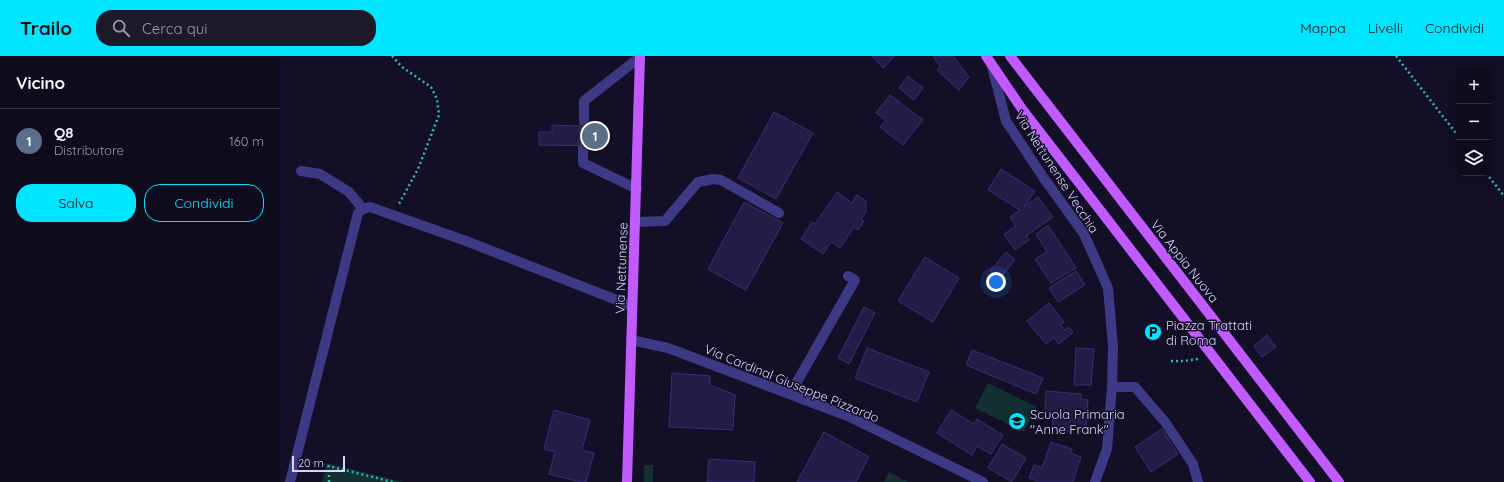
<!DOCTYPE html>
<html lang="it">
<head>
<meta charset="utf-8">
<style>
	:root { --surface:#0e0b1c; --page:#1c1929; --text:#f1f3f6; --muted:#9b9ba3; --line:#2e2b3b; --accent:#00e5ff }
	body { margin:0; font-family:Quicksand,sans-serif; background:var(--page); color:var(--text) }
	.controls { position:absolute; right:12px; top:12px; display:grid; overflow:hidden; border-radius:8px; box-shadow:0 2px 10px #0003 }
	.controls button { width:36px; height:36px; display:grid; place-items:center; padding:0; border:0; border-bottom:1px solid var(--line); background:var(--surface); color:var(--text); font:20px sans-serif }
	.scale { position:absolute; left:12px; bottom:10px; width:53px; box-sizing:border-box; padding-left:4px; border:2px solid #d9d4ff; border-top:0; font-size:11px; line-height:14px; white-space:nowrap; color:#d9d4ff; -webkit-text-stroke:3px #130f26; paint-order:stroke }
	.you { position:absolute; left:716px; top:226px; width:14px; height:14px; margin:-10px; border:3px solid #fff; border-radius:50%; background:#1a73e8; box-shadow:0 0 0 6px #1a73e833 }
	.badge { display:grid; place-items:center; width:26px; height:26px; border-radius:50%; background:var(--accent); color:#fff; font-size:13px; font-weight:700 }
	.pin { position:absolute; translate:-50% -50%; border:2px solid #fff; box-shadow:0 1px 4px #0006 }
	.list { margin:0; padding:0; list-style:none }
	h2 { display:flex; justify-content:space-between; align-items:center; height:52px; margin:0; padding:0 16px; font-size:17px }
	h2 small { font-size:13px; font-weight:400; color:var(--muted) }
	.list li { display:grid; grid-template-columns:26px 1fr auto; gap:12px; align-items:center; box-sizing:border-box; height:64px; padding:0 16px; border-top:1px solid var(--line) }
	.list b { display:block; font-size:15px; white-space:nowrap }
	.list p { margin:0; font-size:13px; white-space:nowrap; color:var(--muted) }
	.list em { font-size:13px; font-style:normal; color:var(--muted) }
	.actions { display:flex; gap:8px; padding:12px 16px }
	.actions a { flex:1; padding:9px 0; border:1px solid var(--accent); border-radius:16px; text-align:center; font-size:14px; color:var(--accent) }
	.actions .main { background:var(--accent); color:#111 }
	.icon { flex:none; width:22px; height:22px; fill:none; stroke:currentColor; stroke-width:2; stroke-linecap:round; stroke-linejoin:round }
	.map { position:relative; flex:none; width:1224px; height:426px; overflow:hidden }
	header { display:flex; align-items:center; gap:24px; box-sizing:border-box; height:56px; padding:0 20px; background:var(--accent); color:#111 }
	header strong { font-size:19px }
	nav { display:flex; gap:22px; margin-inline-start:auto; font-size:14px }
	.search { width:280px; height:36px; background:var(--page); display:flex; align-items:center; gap:10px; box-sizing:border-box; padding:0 14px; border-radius:16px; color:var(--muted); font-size:15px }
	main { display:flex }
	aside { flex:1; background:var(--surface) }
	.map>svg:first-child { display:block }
	.green { fill:#12302f }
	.building { fill:#241b47; stroke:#3b2d73 }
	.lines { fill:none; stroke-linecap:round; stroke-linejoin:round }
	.minor-tunnel { stroke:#312d47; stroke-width:10; stroke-dasharray:10 5; stroke-linecap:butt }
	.path { stroke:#2fb8b0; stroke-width:2.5; stroke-dasharray:2 3; stroke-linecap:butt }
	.minor { stroke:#3d3a85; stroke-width:10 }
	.major { stroke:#c25bff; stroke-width:10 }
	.labels { text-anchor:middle; stroke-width:3; stroke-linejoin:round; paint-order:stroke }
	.street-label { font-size:13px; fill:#d9d4ff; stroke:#130f26 }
	.poi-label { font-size:13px; fill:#d9d4ff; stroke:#130f26; text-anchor:start }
</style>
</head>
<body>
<header>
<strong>Trailo</strong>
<div class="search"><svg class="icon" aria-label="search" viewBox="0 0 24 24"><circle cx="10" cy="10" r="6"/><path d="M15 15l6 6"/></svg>Cerca qui</div>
<nav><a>Mappa</a><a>Livelli</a><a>Condividi</a></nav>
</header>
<main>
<aside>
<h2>Vicino<small></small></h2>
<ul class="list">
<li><span class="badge" style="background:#5c6f8a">1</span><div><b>Q8</b><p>Distributore</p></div><em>160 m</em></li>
</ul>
<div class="actions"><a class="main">Salva</a><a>Condividi</a></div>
</aside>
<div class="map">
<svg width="1224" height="426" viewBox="0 0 1224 426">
	<rect width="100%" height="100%" fill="#130f26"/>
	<!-- green -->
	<g class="green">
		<path d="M 708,327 L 757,351 L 744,376 L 695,352 Z"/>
		<path d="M 47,407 L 123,426 L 42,426 Z"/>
		<rect x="364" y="409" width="9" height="17"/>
		<path d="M 609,416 L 628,426 L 604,426 Z"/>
	</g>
	<!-- building -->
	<g class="building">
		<path d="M 592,0 L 615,0 L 603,12 Z"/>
		<path d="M 653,0 L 673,0 L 689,21 L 679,34 L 657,14 L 660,10 Z"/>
		<path d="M 628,20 L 643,32 L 634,44 L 619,32 Z"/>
		<path d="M 610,39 L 643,64 L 623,89 L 600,71 L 606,64 L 596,57 Z"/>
		<path d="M 494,56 L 533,77 L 496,143 L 458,122 Z"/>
		<path d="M 272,69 L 325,71 L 325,90 L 259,89 L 259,76 L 272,76 Z"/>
		<path d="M 721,113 L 755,135 L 744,151 L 758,141 L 773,161 L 746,180 L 749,184 L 735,194 L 724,178 L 736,170 L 730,161 L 740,154 L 708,134 Z"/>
		<path d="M 557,136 L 572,147 L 577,139 L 586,145 L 586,156 L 581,163 L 584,165 L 578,174 L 574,171 L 560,192 L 551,186 L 543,198 L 521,183 L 532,166 L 535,168 Z"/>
		<path d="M 464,146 L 503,167 L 466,234 L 428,213 Z"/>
		<path d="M 768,169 L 796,212 L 771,227 L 755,203 L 767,196 L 756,178 Z"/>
		<path d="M 726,196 L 735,204 L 720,222 L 710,215 Z"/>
		<path d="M 645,201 L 679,222 L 653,266 L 618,245 Z"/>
		<path d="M 796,215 L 805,229 L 778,246 L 769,232 Z"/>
		<path d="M 769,247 L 784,266 L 780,269 L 785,274 L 789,271 L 793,276 L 779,288 L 774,282 L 766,288 L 747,265 Z"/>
		<path d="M 584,251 L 595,257 L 569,308 L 558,302 Z"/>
		<path d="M 987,279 L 996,291 L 982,301 L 974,290 Z"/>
		<path d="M 587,292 L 649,316 L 637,346 L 575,322 Z"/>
		<path d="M 796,292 L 814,293 L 811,329 L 794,329 Z"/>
		<path d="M 692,294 L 763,322 L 756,338 L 686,309 Z"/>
		<path d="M 392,317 L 430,320 L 430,329 L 455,339 L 453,374 L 389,371 Z"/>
		<path d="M 766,335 L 801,338 L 801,343 L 808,344 L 806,376 L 792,374 L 791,376 L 772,375 L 773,356 L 765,355 Z"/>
		<path d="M 274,354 L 310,364 L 302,394 L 314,397 L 306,426 L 300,426 L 269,418 L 275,396 L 264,393 Z"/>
		<path d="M 671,354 L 694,368 L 697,363 L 723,379 L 711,398 L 697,390 L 692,399 L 657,377 Z"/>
		<path d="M 882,373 L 898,398 L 871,416 L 855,391 Z"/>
		<path d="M 544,376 L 589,401 L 576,426 L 517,426 Z"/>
		<path d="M 771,386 L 792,393 L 790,397 L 801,401 L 793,426 L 759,426 L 749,422 L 754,409 L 762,412 Z"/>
		<path d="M 722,388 L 746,402 L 732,426 L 708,412 Z"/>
		<path d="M 429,403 L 475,406 L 474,426 L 427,426 Z"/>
	</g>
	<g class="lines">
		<!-- minor-tunnel -->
		<path class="minor-tunnel" d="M 303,93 L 304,65"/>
		<!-- path -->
		<g class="path">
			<path d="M 112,0 L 122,11 L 151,31 L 157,43 L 159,59 L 138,113 L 119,148"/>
			<path d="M 1116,0 L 1179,81"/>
			<path d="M 1206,117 L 1224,140"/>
			<path d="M 891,305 L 905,305 L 918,303"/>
			<path d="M 28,405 L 113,426"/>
			<path d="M 49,426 L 49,410"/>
		</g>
		<!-- minor -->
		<g class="minor">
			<path d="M 711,7 L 726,65 L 763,121 L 804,178 L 828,232 L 833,290 L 832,331 L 827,393 L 815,426"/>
			<path d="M 304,65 L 304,45 L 360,1"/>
			<path d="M 303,93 L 303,107 L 357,133"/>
			<path d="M 21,115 L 40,118 L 69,136 L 83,153"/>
			<path d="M 356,166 L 385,165 L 418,126 L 434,123 L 441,124 L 499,157"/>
			<path d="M 351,284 L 388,292 L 570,361 L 703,426"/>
			<path d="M 832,331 L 855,331 L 885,366 L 913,408 L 918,426"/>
			<path d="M 510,338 L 575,224 L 568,220"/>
			<path d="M 10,426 L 78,157 L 83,153 L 90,151 L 186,185 L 352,250"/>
		</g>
		<!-- major -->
		<g class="major">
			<path d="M 706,0 L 742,53 L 1030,426"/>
			<path d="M 730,0 L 1059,426"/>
			<path d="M 347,426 L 360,0"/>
		</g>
	</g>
	<!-- icons -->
	<defs>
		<g id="parking-disc" transform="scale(0.9)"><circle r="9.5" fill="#00e5ff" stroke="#130f26"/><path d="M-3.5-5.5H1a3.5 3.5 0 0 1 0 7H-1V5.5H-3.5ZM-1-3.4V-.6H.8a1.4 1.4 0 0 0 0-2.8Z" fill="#111"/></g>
		<g id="school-disc" transform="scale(0.9)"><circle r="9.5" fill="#00e5ff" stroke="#130f26"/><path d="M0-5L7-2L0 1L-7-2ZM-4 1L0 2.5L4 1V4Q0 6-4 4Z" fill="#111"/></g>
	</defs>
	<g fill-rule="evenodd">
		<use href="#parking-disc" x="873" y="276"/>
		<use href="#school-disc" x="737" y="365"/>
	</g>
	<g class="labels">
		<!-- street labels -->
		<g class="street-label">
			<text transform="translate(777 116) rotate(57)" y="5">Via Nettunense Vecchia</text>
			<text transform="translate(905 205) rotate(52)" y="5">Via Appia Nuova</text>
			<text transform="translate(341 212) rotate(-88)" y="5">Via Nettunense</text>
			<text transform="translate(512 327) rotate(22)" y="5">Via Cardinal Giuseppe Pizzardo</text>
		</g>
		<!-- poi labels -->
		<g class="poi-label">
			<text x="886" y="274">Piazza Trattati<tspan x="886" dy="15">di Roma</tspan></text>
			<text x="750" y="363">Scuola Primaria<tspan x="750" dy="15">"Anne Frank"</tspan></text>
		</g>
	</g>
</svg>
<div class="controls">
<button>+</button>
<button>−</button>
<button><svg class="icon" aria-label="layers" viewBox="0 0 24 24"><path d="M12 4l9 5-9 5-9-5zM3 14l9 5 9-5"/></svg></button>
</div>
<div class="scale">20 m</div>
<div class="you"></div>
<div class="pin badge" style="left:315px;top:80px;background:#5c6f8a">1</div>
</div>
</main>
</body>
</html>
